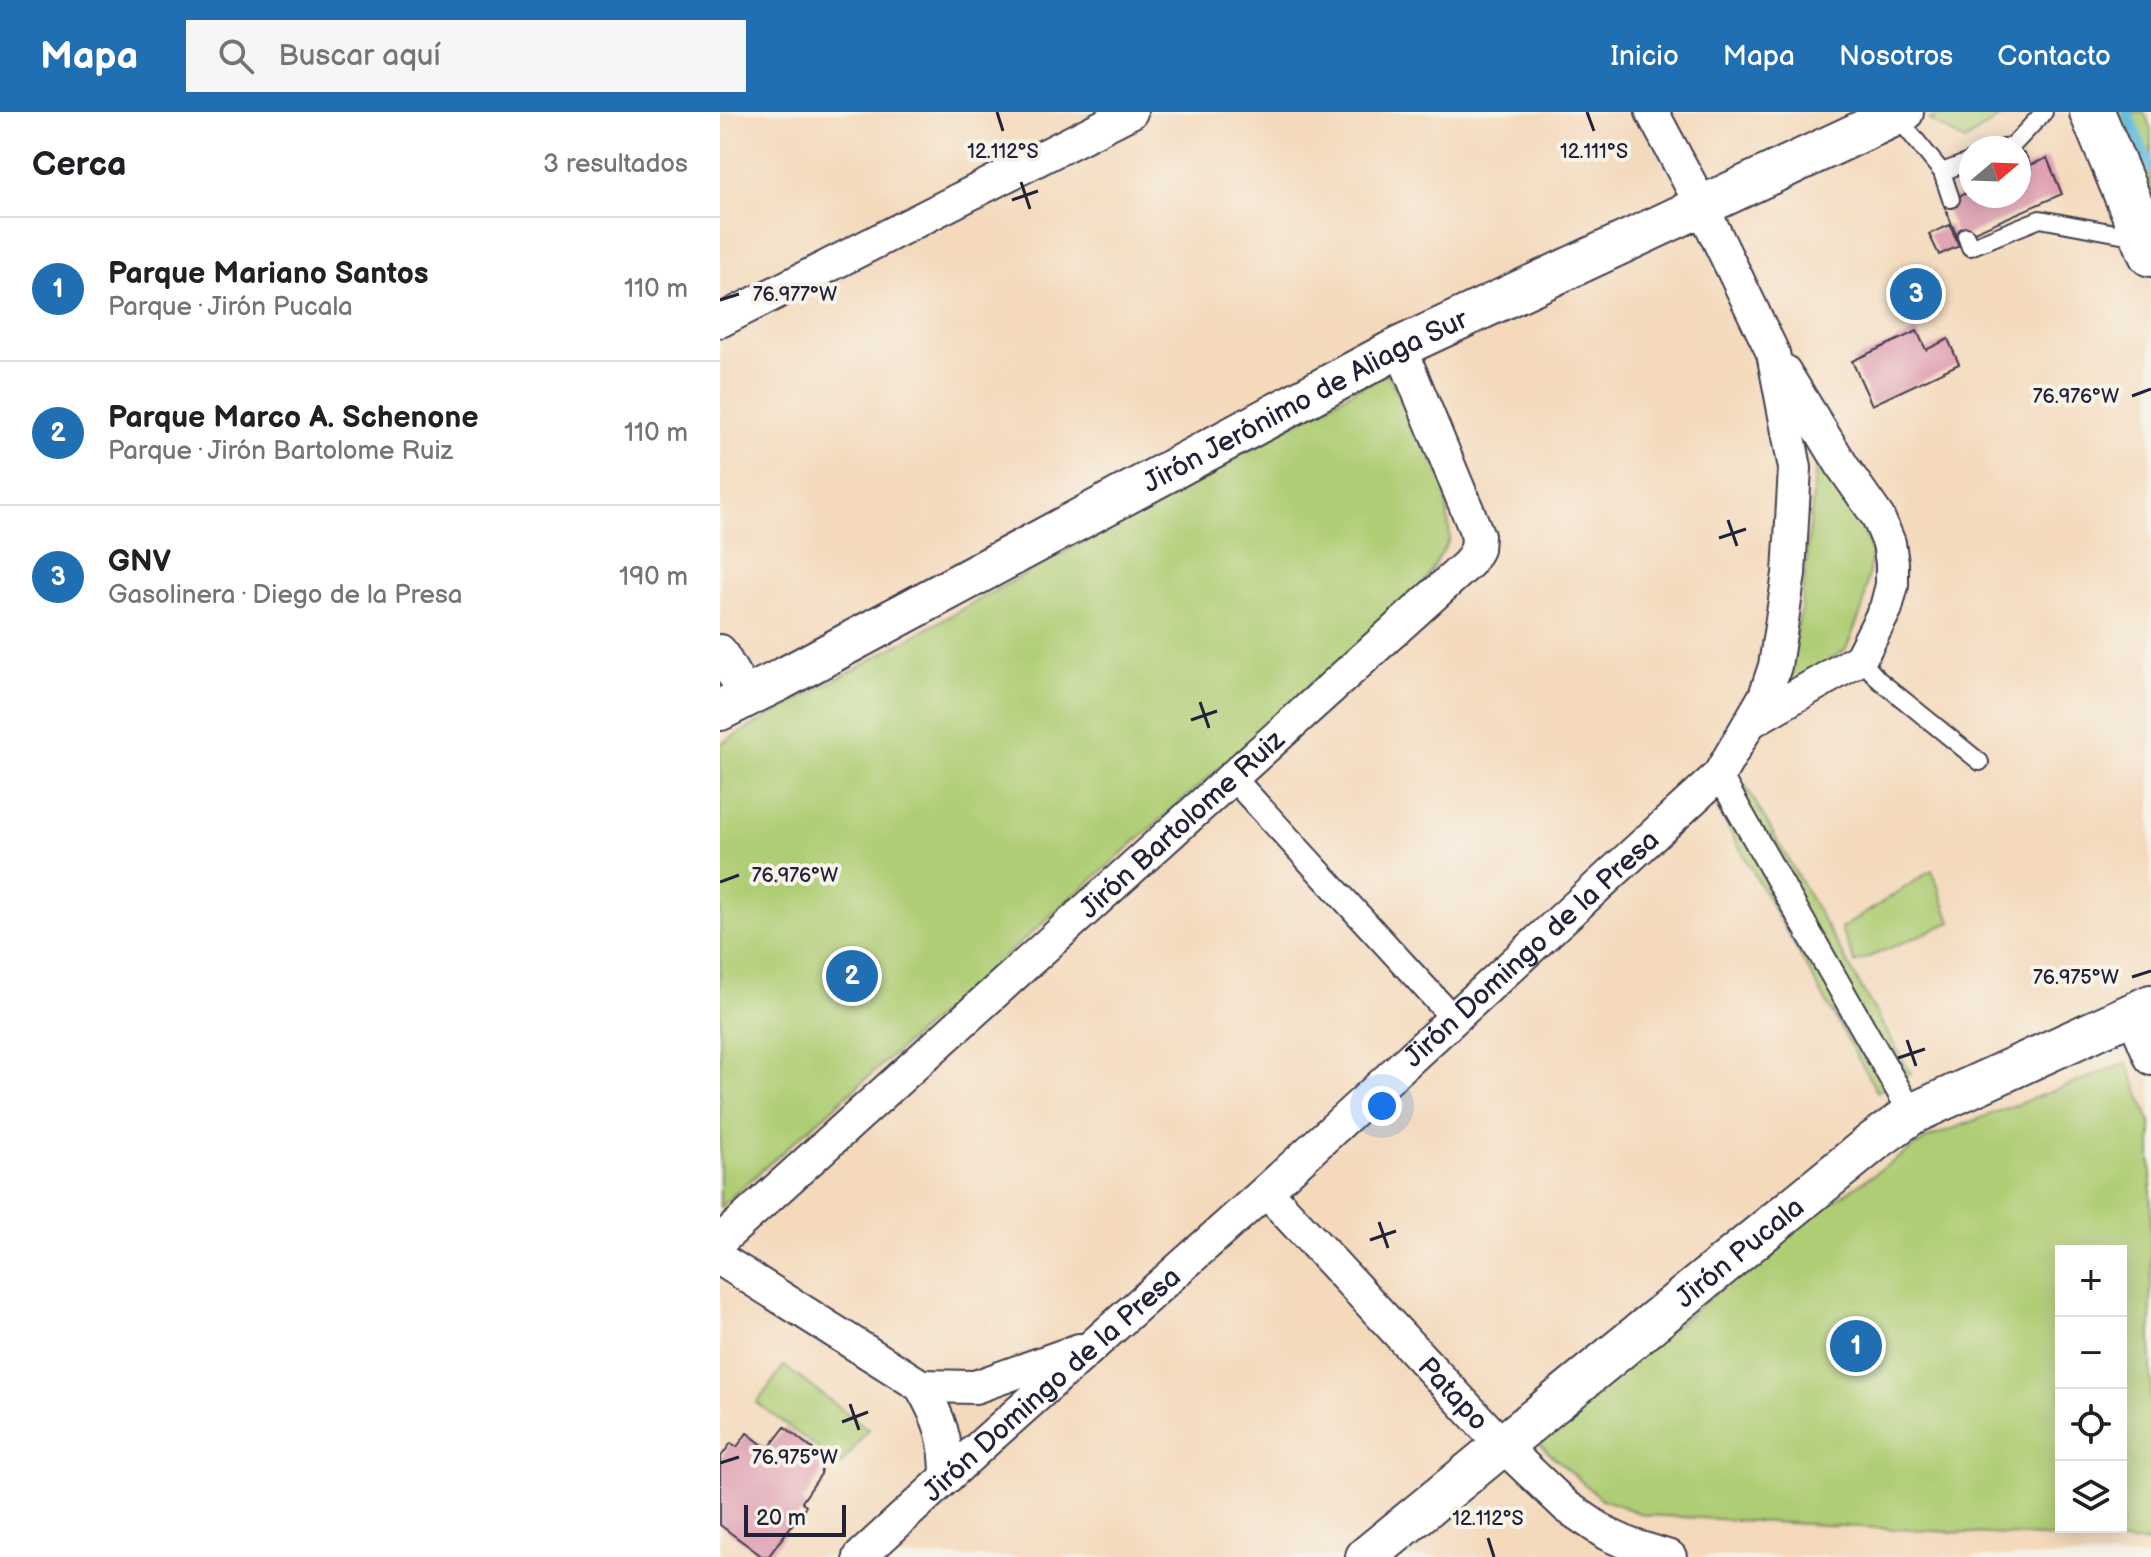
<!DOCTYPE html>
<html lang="es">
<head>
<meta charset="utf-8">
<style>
	:root { --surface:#fff; --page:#f6f6f6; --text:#202124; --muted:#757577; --line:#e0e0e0; --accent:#1f6fb2 }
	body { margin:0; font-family:"Balsamiq Sans",sans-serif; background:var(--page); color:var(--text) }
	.controls { position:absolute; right:24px; bottom:24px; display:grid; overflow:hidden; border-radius:0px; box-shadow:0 4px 20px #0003 }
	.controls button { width:72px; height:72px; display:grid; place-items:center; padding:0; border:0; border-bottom:2px solid var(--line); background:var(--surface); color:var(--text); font:40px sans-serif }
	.compass { position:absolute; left:1239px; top:24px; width:72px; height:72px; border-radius:50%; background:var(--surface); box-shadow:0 4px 20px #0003; rotate:71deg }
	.scale { position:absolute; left:24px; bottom:20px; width:102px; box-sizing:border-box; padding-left:8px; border:4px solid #22223b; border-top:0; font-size:22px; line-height:28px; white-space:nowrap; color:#22223b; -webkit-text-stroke:6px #f7f3e8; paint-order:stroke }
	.you { position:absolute; left:662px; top:994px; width:28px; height:28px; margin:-20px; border:6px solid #fff; border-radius:50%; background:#1a73e8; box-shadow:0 0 0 12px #1a73e833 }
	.badge { display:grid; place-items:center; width:52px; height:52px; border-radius:50%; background:var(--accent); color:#fff; font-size:26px; font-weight:700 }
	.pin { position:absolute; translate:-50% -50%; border:4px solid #fff; box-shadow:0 2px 8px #0006 }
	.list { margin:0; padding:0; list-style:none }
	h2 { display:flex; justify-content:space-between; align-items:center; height:104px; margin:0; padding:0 32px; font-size:34px }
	h2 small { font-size:26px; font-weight:400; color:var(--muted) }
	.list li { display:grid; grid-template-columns:52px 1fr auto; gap:24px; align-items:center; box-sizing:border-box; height:144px; padding:0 32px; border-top:2px solid var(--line) }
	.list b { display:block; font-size:30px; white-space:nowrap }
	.list p { margin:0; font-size:26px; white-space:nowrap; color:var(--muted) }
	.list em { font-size:26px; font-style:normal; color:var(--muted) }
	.icon { flex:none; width:44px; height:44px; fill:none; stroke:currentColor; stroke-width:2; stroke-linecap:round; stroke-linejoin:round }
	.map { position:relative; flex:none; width:1431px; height:1445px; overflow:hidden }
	header { display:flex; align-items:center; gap:48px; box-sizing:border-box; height:112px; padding:0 40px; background:var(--accent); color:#fff }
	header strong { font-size:38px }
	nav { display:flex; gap:44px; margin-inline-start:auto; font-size:28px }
	.search { width:560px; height:72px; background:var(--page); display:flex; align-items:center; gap:20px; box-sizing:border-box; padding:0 28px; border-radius:0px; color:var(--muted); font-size:30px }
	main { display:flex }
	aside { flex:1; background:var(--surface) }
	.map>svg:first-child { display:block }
	.green { fill:#afcd74; stroke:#687858; stroke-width:2; fill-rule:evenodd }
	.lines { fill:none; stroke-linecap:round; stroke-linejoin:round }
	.stream { stroke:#61bcde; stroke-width:10 }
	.building { fill:#dc92a9 }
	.service-casing { stroke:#423d4e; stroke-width:20 }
	.pedestrian-casing { stroke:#423d4e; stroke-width:28 }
	.minor-casing { stroke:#423d4e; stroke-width:36 }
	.tertiary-casing { stroke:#423d4e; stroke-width:44 }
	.primary-casing { stroke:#423d4e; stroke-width:48 }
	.service { stroke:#fff; stroke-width:16 }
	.pedestrian { stroke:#fff; stroke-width:24 }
	.minor { stroke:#fff; stroke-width:32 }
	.tertiary { stroke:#fff; stroke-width:40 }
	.primary { stroke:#fff; stroke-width:44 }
	.ticks { fill:none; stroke:#22223b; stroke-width:3 }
	.labels { text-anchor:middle; stroke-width:8; stroke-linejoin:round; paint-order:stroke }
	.street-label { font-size:28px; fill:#22223b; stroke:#f7f3e8 }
	.ticks-label { font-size:20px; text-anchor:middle; fill:#22223b; stroke:#f7f3e8; stroke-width:8; stroke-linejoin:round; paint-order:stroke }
</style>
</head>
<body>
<header>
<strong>Mapa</strong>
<div class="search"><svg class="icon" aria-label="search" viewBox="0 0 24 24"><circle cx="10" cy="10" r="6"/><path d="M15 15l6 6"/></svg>Buscar aquí</div>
<nav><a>Inicio</a><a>Mapa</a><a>Nosotros</a><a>Contacto</a></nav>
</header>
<main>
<aside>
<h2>Cerca<small>3 resultados</small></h2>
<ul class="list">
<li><span class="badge">1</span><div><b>Parque Mariano Santos</b><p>Parque · Jirón Pucala</p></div><em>110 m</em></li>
<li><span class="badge">2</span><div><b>Parque Marco A. Schenone</b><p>Parque · Jirón Bartolome Ruiz</p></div><em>110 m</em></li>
<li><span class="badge">3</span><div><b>GNV</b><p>Gasolinera · Diego de la Presa</p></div><em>190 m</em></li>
</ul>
</aside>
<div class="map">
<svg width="1431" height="1445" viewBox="0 0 1431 1445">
	<rect width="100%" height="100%" fill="#f7f3e8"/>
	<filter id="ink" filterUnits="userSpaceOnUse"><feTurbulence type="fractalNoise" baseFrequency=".0125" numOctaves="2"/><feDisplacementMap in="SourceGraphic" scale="16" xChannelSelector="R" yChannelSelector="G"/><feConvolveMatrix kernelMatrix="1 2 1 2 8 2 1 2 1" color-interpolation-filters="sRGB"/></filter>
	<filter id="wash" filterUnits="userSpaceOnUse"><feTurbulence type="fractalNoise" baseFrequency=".006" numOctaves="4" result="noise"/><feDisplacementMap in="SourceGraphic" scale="32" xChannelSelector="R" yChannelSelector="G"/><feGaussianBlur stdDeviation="1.8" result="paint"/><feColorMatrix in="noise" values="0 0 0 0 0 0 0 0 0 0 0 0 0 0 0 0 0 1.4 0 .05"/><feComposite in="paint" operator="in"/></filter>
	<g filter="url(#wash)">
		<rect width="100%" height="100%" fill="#f4d9bb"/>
		<!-- green -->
		<g class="green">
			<path d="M 1228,0 L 1287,0 L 1245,29 L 1209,8 Z"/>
			<path d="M 1395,0 L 1424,0 L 1431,17 L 1431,85 Z"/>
			<path d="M 667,260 L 725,373 L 730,427 L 697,482 L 0,1095 L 0,632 Z"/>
			<path d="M 1098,334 L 1138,401 L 1152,442 L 1143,495 L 1126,537 L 1062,579 L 1081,498 Z"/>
			<path d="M 1026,674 L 1191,962 L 1177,967 L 1015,681 Z"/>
			<path d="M 1008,689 L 1169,972 L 1157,980 L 997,696 Z"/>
			<path d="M 1212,758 L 1231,810 L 1135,851 L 1121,817 Z"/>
			<path d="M 1407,951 L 1431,1012 L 1431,1431 L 925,1403 L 881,1387 L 816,1329 L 1075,1115 L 1208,1026 ZM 1341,1139 L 1401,1139 L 1401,1415 L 1341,1415 Z"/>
			<path d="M 64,1254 L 148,1317 L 121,1353 L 37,1291 Z"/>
		</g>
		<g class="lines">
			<!-- stream -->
			<path class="stream" d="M 1407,0 L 1431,57"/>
		</g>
		<g id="blocks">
			<!-- building -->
			<g class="building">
				<path d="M 1327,46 L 1342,82 L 1238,127 L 1223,91 L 1251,79 L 1251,84 L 1299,84 L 1299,58 Z"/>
				<path d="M 1230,113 L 1239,134 L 1219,143 L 1209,122 Z"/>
				<path d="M 1197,219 L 1206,238 L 1228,227 L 1239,252 L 1152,293 L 1132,249 Z"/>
				<path d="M 65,1315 L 101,1344 L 101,1362 L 82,1390 L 86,1394 L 48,1445 L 43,1445 L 0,1413 L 0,1346 L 11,1331 L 17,1335 L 27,1321 L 48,1337 Z"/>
			</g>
		</g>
	</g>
	<g filter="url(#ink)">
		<use href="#blocks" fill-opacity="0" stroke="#423d4e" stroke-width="2"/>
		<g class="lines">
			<!-- service casing -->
			<g class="service-casing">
				<g id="service">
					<path d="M 1177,5 L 1222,60 L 1231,87"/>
					<path d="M 1284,36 L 1293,33 L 1324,0"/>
					<path d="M 1299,49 L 1302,57"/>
					<path d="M 1222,60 L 1251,49"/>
					<path d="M 1246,124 L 1250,135 L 1320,107 L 1417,125"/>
					<path d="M 1140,547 L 1159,568 L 1260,650"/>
				</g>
			</g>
			<!-- pedestrian casing -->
			<g class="pedestrian-casing">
				<g id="pedestrian">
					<path d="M 999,663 L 1192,1002"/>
					<path d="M 512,665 L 734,907"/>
				</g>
			</g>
			<!-- minor casing -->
			<g class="minor-casing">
				<g id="minor">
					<path d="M 0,209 L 411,0"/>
					<path d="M 0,539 L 26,584"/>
					<path d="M 1032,609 L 1140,547 L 1166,496 L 1172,473 L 1172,451 L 1169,431 L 1158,405 L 1123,355 L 1064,259"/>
					<path d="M 1412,901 L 1431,946"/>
					<path id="s1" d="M 546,1079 L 783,1334 L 847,1395 L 887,1422 L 911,1433 L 950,1445"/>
					<path id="s2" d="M 0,1129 L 749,451 L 757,437 L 758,424 L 680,235"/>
					<path d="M 0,1147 L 201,1274 C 220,1307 227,1327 227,1365"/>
					<path d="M 201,1274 L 255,1275 L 359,1238"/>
					<path id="s3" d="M 140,1445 L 266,1329 L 546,1079 L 999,663 L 1045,584 L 1055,554 L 1069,462 L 1075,356 L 1053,241 L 982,94 L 932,0"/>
				</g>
			</g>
			<!-- tertiary casing -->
			<g class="tertiary-casing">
				<g id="tertiary">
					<path id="s4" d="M 0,598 L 60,568 L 680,235 L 1183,0"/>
					<path id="s5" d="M 646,1445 L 1153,1030 L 1192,1002 L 1431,893"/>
				</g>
			</g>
			<!-- primary casing -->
			<g class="primary-casing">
				<path id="primary" d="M 1372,0 L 1431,142"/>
			</g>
			<!-- service -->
			<use href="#service" class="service"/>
			<!-- pedestrian -->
			<use href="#pedestrian" class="pedestrian"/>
			<!-- minor -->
			<use href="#minor" class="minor"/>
			<!-- tertiary -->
			<use href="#tertiary" class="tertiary"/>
			<!-- primary -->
			<use href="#primary" class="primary"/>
		</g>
	</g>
	<!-- ticks -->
	<path class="ticks" d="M 277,0 L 283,19M 867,0 L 874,19M 301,70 L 310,97M 292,88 L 318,79M 0,188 L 19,182M 1412,284 L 1431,277M 1008,408 L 1017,434M 999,426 L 1026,417M 480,590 L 489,616M 471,608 L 497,599M 0,770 L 19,763M 1412,865 L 1431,859M 1187,928 L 1196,954M 1178,946 L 1205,937M 659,1110 L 668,1136M 650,1128 L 676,1119M 130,1292 L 139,1318M 122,1310 L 148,1300M 0,1351 L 19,1345M 768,1426 L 774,1445"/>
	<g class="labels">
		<!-- street labels -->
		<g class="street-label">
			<text dy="10" stroke="none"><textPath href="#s4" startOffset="662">Jirón Jerónimo de Aliaga Sur</textPath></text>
			<text dy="10" stroke="none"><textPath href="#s2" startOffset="622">Jirón Bartolome Ruiz</textPath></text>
			<text dy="10" stroke="none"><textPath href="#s3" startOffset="906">Jirón Domingo de la Presa</textPath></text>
			<text dy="10" stroke="none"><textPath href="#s5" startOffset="482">Jirón Pucala</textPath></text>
			<text dy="10" stroke="none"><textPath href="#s3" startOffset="258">Jirón Domingo de la Presa</textPath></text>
			<text dy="10" stroke="none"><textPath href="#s1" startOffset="276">Patapo</textPath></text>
		</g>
	</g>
	<g class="ticks-label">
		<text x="283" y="46">12.112°S</text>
		<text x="874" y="46">12.111°S</text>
		<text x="75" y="189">76.977°W</text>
		<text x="1356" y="291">76.976°W</text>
		<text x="75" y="770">76.976°W</text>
		<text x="1356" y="872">76.975°W</text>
		<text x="75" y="1352">76.975°W</text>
		<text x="768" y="1413">12.112°S</text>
	</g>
</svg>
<div class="controls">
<button>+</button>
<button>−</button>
<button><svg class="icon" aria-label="locate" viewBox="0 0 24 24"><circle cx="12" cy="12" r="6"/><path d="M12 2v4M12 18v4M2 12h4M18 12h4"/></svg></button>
<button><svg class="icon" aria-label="layers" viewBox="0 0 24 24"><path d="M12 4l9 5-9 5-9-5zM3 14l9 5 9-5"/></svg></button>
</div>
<svg class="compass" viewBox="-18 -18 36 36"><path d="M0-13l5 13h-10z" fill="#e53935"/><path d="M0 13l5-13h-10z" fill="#757577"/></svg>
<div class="scale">20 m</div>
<div class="you"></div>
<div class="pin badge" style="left:1136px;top:1234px">1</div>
<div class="pin badge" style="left:132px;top:864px">2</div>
<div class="pin badge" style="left:1196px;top:182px">3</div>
</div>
</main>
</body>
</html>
